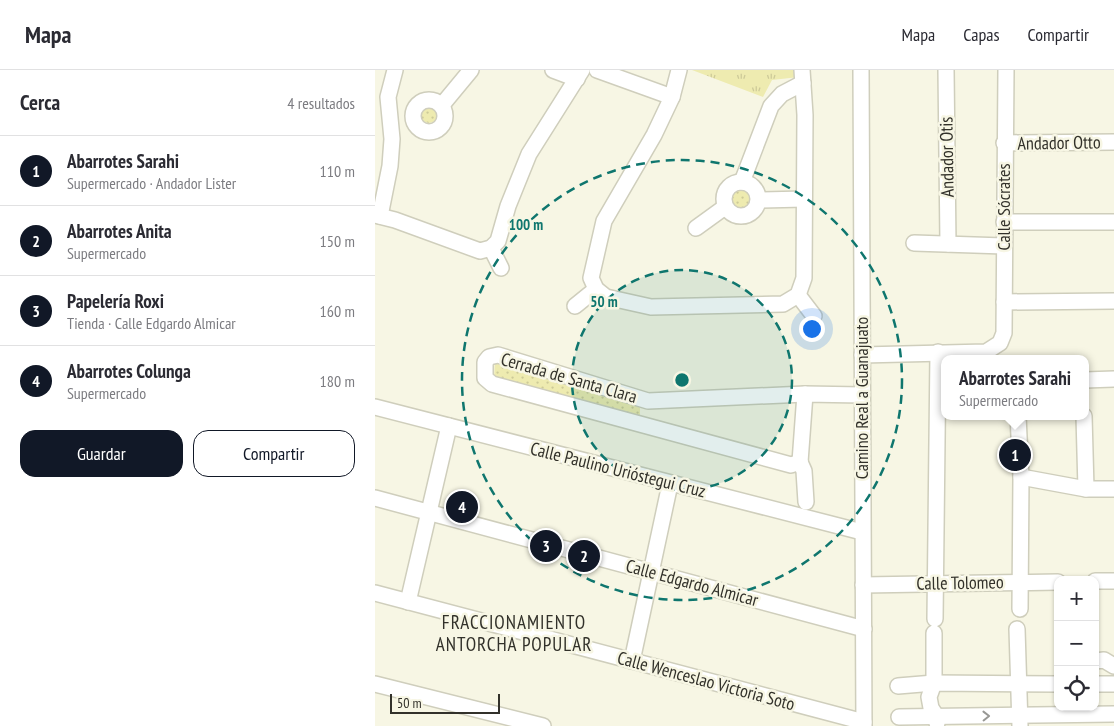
<!DOCTYPE html>
<html lang="es">
<head>
<meta charset="utf-8">
<style>
	:root { --surface:#fff; --page:#f2f2f3; --text:#2b2b33; --muted:#7c7c81; --line:#e1e1e2; --accent:#111827 }
	body { margin:0; font-family:"PT Sans Narrow",sans-serif; background:var(--page); color:var(--text) }
	.controls { position:absolute; right:15px; bottom:15px; display:grid; overflow:hidden; border-radius:10px; box-shadow:0 1px 4px #0004 }
	.controls button { width:45px; height:45px; display:grid; place-items:center; padding:0; border:0; border-bottom:1px solid var(--line); background:var(--surface); color:var(--text); font:25px sans-serif }
	.scale { position:absolute; left:15px; bottom:12px; width:110px; box-sizing:border-box; padding-left:5px; border:2px solid #32312a; border-top:0; font-size:14px; line-height:18px; white-space:nowrap; color:#32312a; -webkit-text-stroke:4px #f7f6e4; paint-order:stroke }
	.you { position:absolute; left:436px; top:258px; width:18px; height:18px; margin:-12px; border:4px solid #fff; border-radius:50%; background:#1a73e8; box-shadow:0 0 0 8px #1a73e833 }
	.badge { display:grid; place-items:center; width:32px; height:32px; border-radius:50%; background:var(--accent); color:#fff; font-size:16px; font-weight:700 }
	.pin { position:absolute; translate:-50% -50%; border:2px solid #fff; box-shadow:0 1px 5px #0006 }
	.popup { position:absolute; left:566px; top:285px; width:148px; height:65px; box-sizing:border-box; display:grid; place-content:center; border-radius:10px; background:var(--surface); filter:drop-shadow(0 1px 4px #0005); font-size:16px; white-space:nowrap; color:var(--muted) }
	.popup b { font-size:19px; color:var(--text) }
	.popup::after { content:''; position:absolute; left:50%; top:100%; margin-left:-10px; border:10px solid transparent; border-top-color:var(--surface) }
	.list { margin:0; padding:0; list-style:none }
	h2 { display:flex; justify-content:space-between; align-items:center; height:65px; margin:0; padding:0 20px; font-size:21px }
	h2 small { font-size:16px; font-weight:400; color:var(--muted) }
	.list li { display:grid; grid-template-columns:32px 1fr auto; gap:15px; align-items:center; box-sizing:border-box; height:70px; padding:0 20px; border-top:1px solid var(--line) }
	.list b { display:block; font-size:19px; white-space:nowrap }
	.list p { margin:0; font-size:16px; white-space:nowrap; color:var(--muted) }
	.list em { font-size:16px; font-style:normal; color:var(--muted) }
	.actions { display:flex; gap:10px; padding:15px 20px }
	.actions a { flex:1; padding:11px 0; border:1px solid var(--accent); border-radius:15px; text-align:center; font-size:18px; color:var(--accent) }
	.actions .main { background:var(--accent); color:#fff }
	.icon { flex:none; width:28px; height:28px; fill:none; stroke:currentColor; stroke-width:2; stroke-linecap:round; stroke-linejoin:round }
	.map { position:relative; flex:none; width:739px; height:656px; overflow:hidden }
	header { display:flex; align-items:center; gap:30px; box-sizing:border-box; height:70px; padding:0 25px; background:var(--surface); border-bottom:1px solid var(--line) }
	header strong { font-size:24px }
	nav { display:flex; gap:28px; margin-inline-start:auto; font-size:18px }
	main { display:flex }
	aside { flex:1; background:var(--surface) }
	.map>svg:first-child { display:block }
	.grass { fill:url(#grass-dots) }
	.park { fill:url(#park-tufts) }
	.lines { fill:none; stroke-linecap:round; stroke-linejoin:round }
	.street-casing { stroke:#cfcebc; stroke-width:18 }
	.street { stroke:#fff; stroke-width:15 }
	.oneway { stroke:#989894 }
	.ring { fill:none; stroke:#0f766e; stroke-width:2.5; stroke-dasharray:9 6 }
	.labels { text-anchor:middle; stroke-width:5; stroke-linejoin:round; paint-order:stroke }
	.street-label { font-size:18px; fill:#32312a; stroke:#f7f6e4 }
	.neighbourhood-label { font-size:19px; letter-spacing:1px; fill:#32312a; stroke:#f7f6e4 }
	.centre { fill:#0f766e; stroke:#f7f6e4; stroke-width:2.5 }
	.ring-label { font-size:15px; text-anchor:middle; font-weight:bold; fill:#0f766e; stroke:#f7f6e4; stroke-width:5; stroke-linejoin:round; paint-order:stroke }
</style>
</head>
<body>
<header>
<strong>Mapa</strong>
<nav><a>Mapa</a><a>Capas</a><a>Compartir</a></nav>
</header>
<main>
<aside>
<h2>Cerca<small>4 resultados</small></h2>
<ul class="list">
<li><span class="badge">1</span><div><b>Abarrotes Sarahi</b><p>Supermercado · Andador Lister</p></div><em>110 m</em></li>
<li><span class="badge">2</span><div><b>Abarrotes Anita</b><p>Supermercado</p></div><em>150 m</em></li>
<li><span class="badge">3</span><div><b>Papelería Roxi</b><p>Tienda · Calle Edgardo Almicar</p></div><em>160 m</em></li>
<li><span class="badge">4</span><div><b>Abarrotes Colunga</b><p>Supermercado</p></div><em>180 m</em></li>
</ul>
<div class="actions"><a class="main">Guardar</a><a>Compartir</a></div>
</aside>
<div class="map">
<svg width="739" height="656" viewBox="0 0 739 656">
	<defs>
		<pattern id="grass-dots" width="8" height="8" patternUnits="userSpaceOnUse" patternTransform="scale(1.25)"><rect width="8" height="8" fill="#eeebb0"/><path d="M2 2h.1M6 6h.1" fill="none" stroke="#cdca98" stroke-width="1.8" stroke-linecap="round"/></pattern>
		<pattern id="park-tufts" width="24" height="20" patternUnits="userSpaceOnUse" patternTransform="scale(1.25)"><rect width="24" height="20" fill="#eeebb0"/><path d="M3 7l-1-3M5 7V3M7 7l1-3M15 17l-1-3M17 17v-4M19 17l1-3" fill="none" stroke="#cdca98"/></pattern>
	</defs>
	<rect width="100%" height="100%" fill="#f7f6e4"/>
	<!-- grass -->
	<g class="grass">
		<circle cx="54" cy="44" r="9"/>
		<circle cx="367" cy="129" r="10"/>
		<path d="M 120,289 L 265,337 L 265,348 L 119,310 Z"/>
	</g>
	<!-- park -->
	<path class="park" d="M 317,0 L 423,0 L 424,7 L 397,10 L 388,27 Z"/>
	<g class="lines">
		<!-- street casing -->
		<g class="street-casing">
			<g id="street">
				<path d="M 178,0 L 202,9"/>
				<path d="M 222,0 L 297,27"/>
				<path d="M 304,0 L 297,27 L 279,65 L 229,151 L 216,208 L 221,219 L 231,227 L 276,237 L 408,234 L 423,225 L 429,208 L 430,45 L 427,0"/>
				<path d="M 486,0 L 489,656"/>
				<path d="M 571,0 L 573,174"/>
				<circle cx="54" cy="46" r="16"/>
				<path d="M 67,35 L 96,0"/>
				<path d="M 629,73 L 739,72"/>
				<circle cx="366" cy="129" r="17"/>
				<path d="M 367,112 L 396,36 L 407,24 L 428,13"/>
				<path d="M 384,130 L 429,129"/>
				<path d="M 0,145 L 20,150 L 105,181 L 116,178 L 123,171 L 133,136 L 154,84 L 207,0"/>
				<path d="M 5,146 L 15,96 L 17,69 L 13,27 L 20,0"/>
				<path d="M 629,152 L 739,152"/>
				<path d="M 321,158 L 350,137"/>
				<path d="M 539,173 L 629,176"/>
				<path d="M 116,178 L 126,198"/>
				<path d="M 423,225 L 439,246"/>
				<path d="M 629,232 L 739,231"/>
				<path d="M 200,236 L 221,219"/>
				<path d="M 487,285 L 611,282 L 625,273 L 629,263 L 631,0"/>
				<path d="M 710,310 L 739,309"/>
				<path d="M 0,337 L 487,462"/>
				<path d="M 643,346 L 646,407 L 645,539"/>
				<path d="M 709,346 L 711,419"/>
				<path d="M 425,392 L 416,395 L 117,314 L 110,308 L 110,292 L 114,287 L 123,285 L 273,331 L 430,324 L 487,325"/>
				<path d="M 425,392 L 430,324"/>
				<path d="M 425,392 L 429,401 L 431,432"/>
				<path d="M 646,407 L 711,419 L 739,419"/>
				<path d="M 0,428 L 489,559"/>
				<path d="M 720,511 L 739,511"/>
				<path d="M 488,515 L 683,512"/>
				<path d="M 0,523 L 489,652"/>
				<path d="M 33,532 L 74,356"/>
				<path d="M 560,549 L 563,282"/>
				<path d="M 642,559 L 645,656"/>
				<path d="M 559,563 L 559,613 L 554,627 L 556,638 L 562,647 L 562,653"/>
				<path d="M 257,591 L 295,414"/>
				<path d="M 720,591 L 729,590 L 739,596"/>
				<path d="M 0,614 L 168,656"/>
				<path d="M 720,614 L 739,614"/>
				<path d="M 523,616 L 559,613 L 683,614"/>
				<path d="M 524,647 L 739,644"/>
			</g>
		</g>
		<!-- street -->
		<use href="#street" class="street"/>
	</g>
	<!-- one-way arrows -->
	<defs><path id="oneway-chevron" d="M-2-3.5L2.5 0L-2 3.5" fill="none" stroke-width="1.6" stroke-linecap="round" stroke-linejoin="round" transform="scale(1.25)"/></defs>
	<use class="oneway" href="#oneway-chevron" transform="translate(611 646) rotate(-1)"/>
	<!-- distance rings -->
	<circle cx="307" cy="310" r="110" fill="#0f766e" fill-opacity=".12"/>
	<g class="ring">
		<circle cx="307" cy="310" r="110"/>
		<circle cx="307" cy="310" r="220"/>
	</g>
	<g class="labels">
		<!-- street labels -->
		<g class="street-label">
			<text transform="translate(684 73) rotate(-1)" y="6">Andador Otto</text>
			<text transform="translate(572 87) rotate(-91)" y="6">Andador Otis</text>
			<text transform="translate(629 137) rotate(-90)" y="6">Calle Sócrates</text>
			<text transform="translate(194 308) rotate(16)" y="6">Cerrada de Santa Clara</text>
			<text transform="translate(487 328) rotate(-90)" y="6">Camino Real a Guanajuato</text>
			<text transform="translate(243 400) rotate(14)" y="6">Calle Paulino Urióstegui Cruz</text>
			<text transform="translate(317 513) rotate(15)" y="6">Calle Edgardo Almicar</text>
			<text transform="translate(585 513) rotate(-1)" y="6">Calle Tolomeo</text>
			<text transform="translate(331 611) rotate(15)" y="6">Calle Wenceslao Victoria Soto</text>
		</g>
		<!-- neighbourhood labels -->
		<g class="neighbourhood-label">
			<text x="139" y="559">FRACCIONAMIENTO<tspan x="139" dy="22">ANTORCHA POPULAR</tspan></text>
		</g>
	</g>
	<circle cx="307" cy="310" r="8" class="centre"/>
	<g class="ring-label">
		<text x="151" y="160">100 m</text>
		<text x="229" y="237">50 m</text>
	</g>
</svg>
<div class="controls">
<button>+</button>
<button>−</button>
<button><svg class="icon" aria-label="locate" viewBox="0 0 24 24"><circle cx="12" cy="12" r="6"/><path d="M12 2v4M12 18v4M2 12h4M18 12h4"/></svg></button>
</div>
<div class="scale">50 m</div>
<div class="you"></div>
<div class="pin badge" style="left:640px;top:385px">1</div>
<div class="popup"><b>Abarrotes Sarahi</b>Supermercado</div>
<div class="pin badge" style="left:209px;top:486px">2</div>
<div class="pin badge" style="left:171px;top:476px">3</div>
<div class="pin badge" style="left:87px;top:437px">4</div>
</div>
</main>
</body>
</html>
